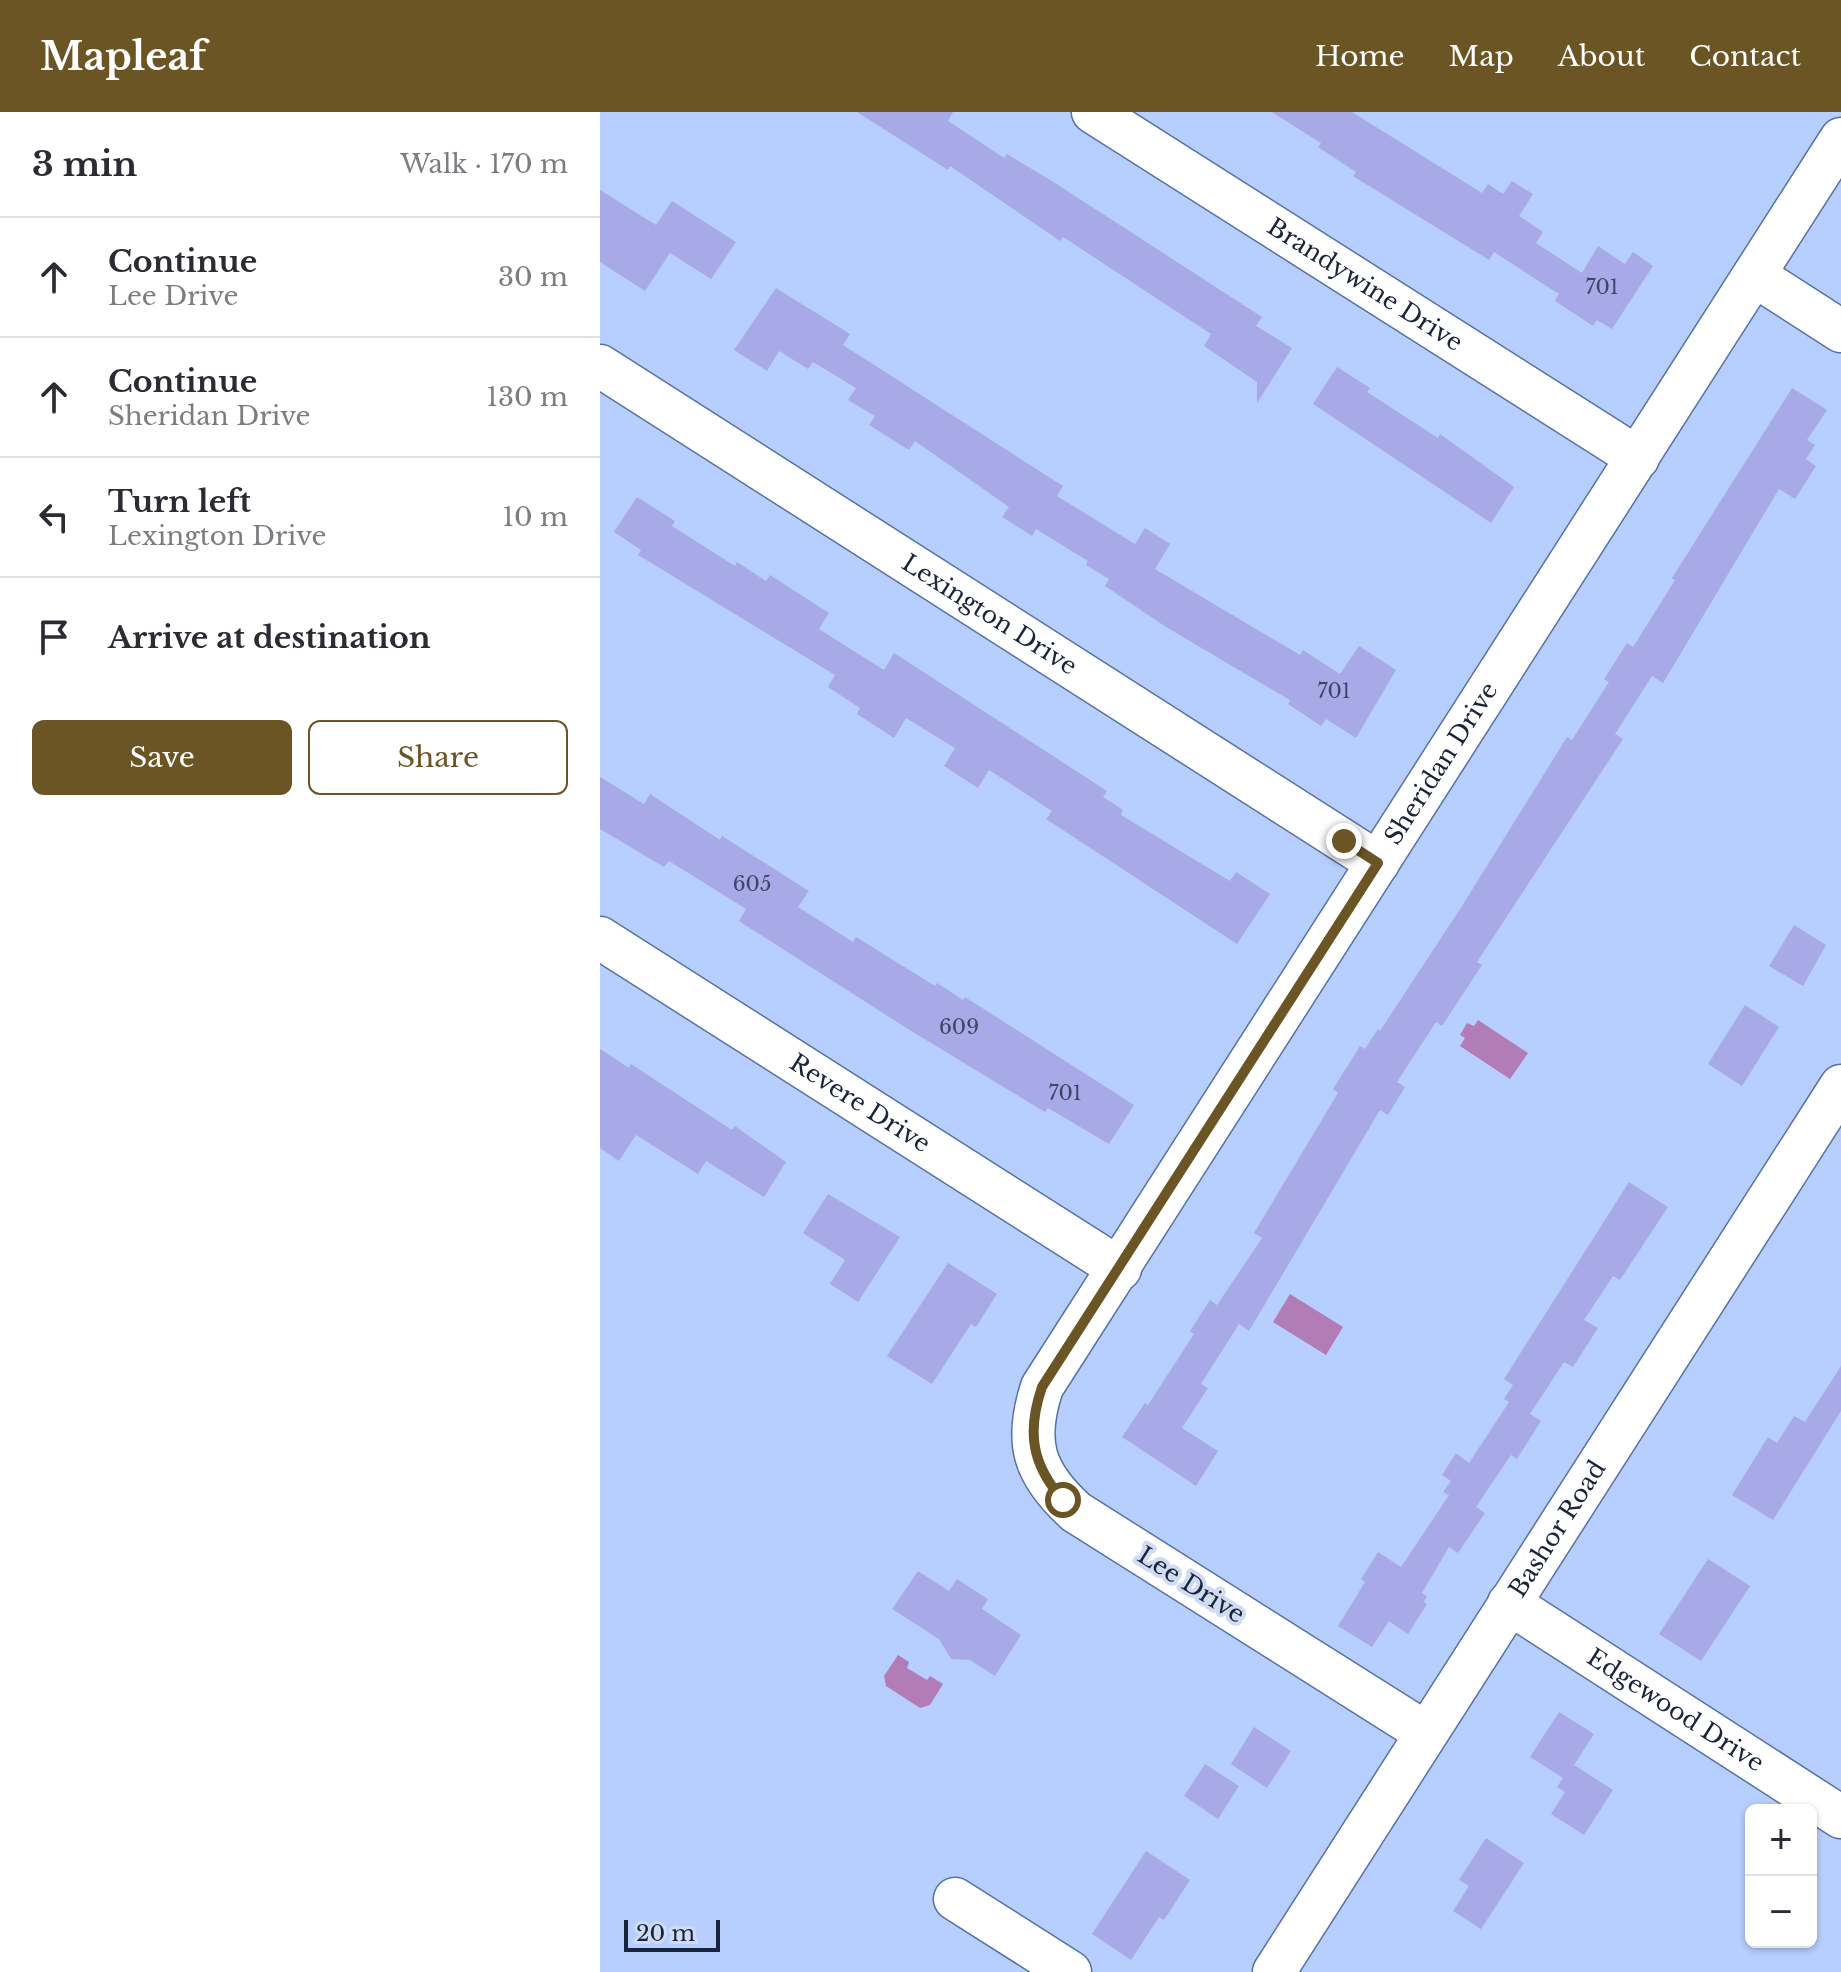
<!DOCTYPE html>
<html lang="en">
<head>
<meta charset="utf-8">
<style>
	:root { --surface:#fff; --page:#f2f2f3; --text:#2b2b33; --muted:#7c7c81; --line:#e1e1e2; --accent:#6c5525 }
	body { margin:0; font-family:"Libre Baskerville",serif; background:var(--page); color:var(--text) }
	.controls { position:absolute; right:24px; bottom:24px; display:grid; overflow:hidden; border-radius:12px; box-shadow:0 2px 6px #0004 }
	.controls button { width:72px; height:72px; display:grid; place-items:center; padding:0; border:0; border-bottom:2px solid var(--line); background:var(--surface); color:var(--text); font:40px sans-serif }
	.scale { position:absolute; left:24px; bottom:20px; width:96px; box-sizing:border-box; padding-left:8px; border:4px solid #1a253b; border-top:0; font-size:22px; line-height:28px; white-space:nowrap; color:#1a253b; -webkit-text-stroke:6px #cfdcf4; paint-order:stroke }
	.stop { position:absolute; width:24px; height:24px; margin:-18px; border:6px solid #6c5525; border-radius:50%; background:#fff }
	.stop.end { background:#6c5525; border-color:#fff; box-shadow:0 2px 8px #0008 }
	.list { margin:0; padding:0; list-style:none }
	h2 { display:flex; justify-content:space-between; align-items:center; height:104px; margin:0; padding:0 32px; font-size:34px }
	h2 small { font-size:26px; font-weight:400; color:var(--muted) }
	.list li { display:grid; grid-template-columns:52px 1fr auto; gap:24px; align-items:center; box-sizing:border-box; height:120px; padding:0 32px; border-top:2px solid var(--line) }
	.list b { display:block; font-size:30px; white-space:nowrap }
	.list p { margin:0; font-size:26px; white-space:nowrap; color:var(--muted) }
	.list em { font-size:26px; font-style:normal; color:var(--muted) }
	.actions { display:flex; gap:16px; padding:24px 32px }
	.actions a { flex:1; padding:18px 0; border:2px solid var(--accent); border-radius:12px; text-align:center; font-size:28px; color:var(--accent) }
	.actions .main { background:var(--accent); color:#fff }
	.icon { flex:none; width:44px; height:44px; fill:none; stroke:currentColor; stroke-width:2; stroke-linecap:round; stroke-linejoin:round }
	.map { position:relative; flex:none; width:1241px; height:1860px; overflow:hidden }
	header { display:flex; align-items:center; gap:48px; box-sizing:border-box; height:112px; padding:0 40px; background:var(--accent); color:#fff }
	header strong { font-size:38px }
	nav { display:flex; gap:44px; margin-inline-start:auto; font-size:28px }
	main { display:flex }
	aside { flex:1; background:var(--surface) }
	.map>svg:first-child { display:block }
	.water { fill:#b27cb7 }
	.building { fill:#a8a9e7 }
	.lines { fill:none; stroke-linecap:round; stroke-linejoin:round }
	.minor-casing { stroke:#5771a7; stroke-width:45 }
	.minor { stroke:#fff; stroke-width:42 }
	.route { stroke:#6c5525; stroke-width:10 }
	.labels { text-anchor:middle; stroke-width:8; stroke-linejoin:round; paint-order:stroke }
	.number-label { font-size:20px; fill:#3e4666 }
	.street-label { font-size:24px; fill:#1a253b; stroke:#cfdcf4 }
</style>
</head>
<body>
<header>
<strong>Mapleaf</strong>
<nav><a>Home</a><a>Map</a><a>About</a><a>Contact</a></nav>
</header>
<main>
<aside>
<h2>3 min<small>Walk · 170 m</small></h2>
<ul class="list">
<li><svg class="icon" aria-label="ahead" viewBox="0 0 24 24"><path d="M12 20V5M6 11l6-6 6 6"/></svg><div><b>Continue</b><p>Lee Drive</p></div><em>30 m</em></li>
<li><svg class="icon" aria-label="ahead" viewBox="0 0 24 24"><path d="M12 20V5M6 11l6-6 6 6"/></svg><div><b>Continue</b><p>Sheridan Drive</p></div><em>130 m</em></li>
<li><svg class="icon" aria-label="left" viewBox="0 0 24 24"><path d="M17 20v-9H6M10 6l-5 5 5 5"/></svg><div><b>Turn left</b><p>Lexington Drive</p></div><em>10 m</em></li>
<li><svg class="icon" aria-label="arrive" viewBox="0 0 24 24"><path d="M6 21V4h12l-3 4 3 4H6"/></svg><div><b>Arrive at destination</b></div></li>
</ul>
<div class="actions"><a class="main">Save</a><a>Share</a></div>
</aside>
<div class="map">
<svg width="1241" height="1860" viewBox="0 0 1241 1860">
	<rect width="100%" height="100%" fill="#b7cffe"/>
	<!-- water -->
	<g class="water">
		<path d="M 878,908 L 928,941 L 910,967 L 860,934 L 865,926 L 860,923 L 867,911 L 874,914 Z"/>
		<path d="M 690,1182 L 743,1215 L 726,1243 L 673,1210 Z"/>
		<path d="M 298,1543 L 309,1550 L 307,1556 L 327,1568 L 330,1564 L 343,1572 L 330,1593 L 320,1596 L 286,1574 L 284,1564 Z"/>
	</g>
	<!-- building -->
	<g class="building">
		<path d="M 257,0 L 353,0 L 348,9 L 404,46 L 407,42 L 455,71 L 662,205 L 656,214 L 692,236 L 657,291 L 657,270 L 604,234 L 611,222 L 463,125 L 460,129 L 350,54 L 348,58 Z"/>
		<path d="M 672,0 L 752,0 L 882,81 L 888,72 L 903,82 L 912,69 L 933,82 L 919,104 L 943,120 L 936,131 L 982,161 L 998,134 L 1025,152 L 1033,140 L 1053,154 L 1012,217 L 997,208 L 993,214 L 955,189 L 959,182 L 894,140 L 889,148 L 753,64 L 756,60 L 718,35 L 721,31 Z"/>
		<path d="M 0,78 L 56,113 L 72,89 L 136,130 L 111,167 L 70,141 L 45,179 L 0,150 Z"/>
		<path d="M 176,176 L 250,222 L 243,233 L 463,374 L 457,384 L 535,432 L 545,416 L 570,432 L 555,457 L 700,543 L 703,538 L 740,562 L 759,534 L 796,558 L 756,626 L 726,607 L 721,614 L 688,592 L 690,588 L 566,515 L 505,474 L 509,467 L 486,453 L 488,449 L 436,417 L 432,424 L 402,405 L 409,395 L 315,329 L 309,338 L 269,313 L 275,304 L 248,288 L 256,276 L 213,250 L 208,257 L 179,239 L 167,259 L 134,238 Z"/>
		<path d="M 737,255 L 770,276 L 767,280 L 838,326 L 840,322 L 914,375 L 891,411 L 713,292 Z"/>
		<path d="M 1192,276 L 1227,298 L 1207,328 L 1215,333 L 1206,347 L 1216,354 L 1195,387 L 1179,377 L 1063,571 L 1052,564 L 1015,622 L 1023,627 L 877,850 L 882,853 L 842,914 L 836,910 L 797,970 L 805,975 L 788,1003 L 780,998 L 649,1219 L 639,1212 L 601,1272 L 608,1276 L 582,1316 L 618,1339 L 596,1374 L 522,1325 L 545,1291 L 548,1293 L 594,1222 L 590,1219 L 610,1188 L 617,1193 L 662,1126 L 654,1121 L 738,981 L 733,977 L 760,934 L 765,937 L 778,917 L 780,919 L 862,794 L 967,625 L 972,628 L 1009,570 L 1004,567 L 1027,531 L 1033,535 L 1075,468 L 1072,466 Z"/>
		<path d="M 37,385 L 75,409 L 72,414 L 135,454 L 137,450 L 166,469 L 170,463 L 229,501 L 219,517 L 284,558 L 294,541 L 507,679 L 503,685 L 523,698 L 521,703 L 630,769 L 636,760 L 670,782 L 637,832 L 446,707 L 452,699 L 389,658 L 378,676 L 344,654 L 355,636 L 306,606 L 294,626 L 257,602 L 260,596 L 228,575 L 235,563 L 38,443 L 41,438 L 14,420 Z"/>
		<path d="M 0,665 L 44,692 L 50,682 L 120,728 L 122,724 L 209,779 L 198,795 L 253,830 L 256,825 L 335,874 L 337,871 L 363,888 L 365,885 L 534,993 L 509,1032 L 448,996 L 445,1000 L 308,917 L 139,809 L 146,797 L 69,749 L 64,755 L 0,717 Z"/>
		<path d="M 1194,813 L 1226,833 L 1203,874 L 1169,854 Z"/>
		<path d="M 1145,893 L 1179,915 L 1142,974 L 1108,952 Z"/>
		<path d="M 0,937 L 29,956 L 31,952 L 132,1018 L 135,1014 L 186,1050 L 164,1085 L 106,1049 L 98,1062 L 36,1023 L 19,1049 L 0,1036 Z"/>
		<path d="M 1029,1070 L 1068,1095 L 1020,1168 L 1013,1164 L 984,1208 L 998,1216 L 973,1255 L 964,1250 L 930,1302 L 941,1309 L 917,1347 L 911,1343 L 876,1395 L 885,1401 L 858,1441 L 849,1435 L 822,1481 L 827,1484 L 824,1490 L 827,1492 L 808,1522 L 789,1509 L 772,1535 L 738,1514 L 765,1470 L 761,1467 L 778,1440 L 801,1455 L 849,1383 L 843,1380 L 851,1369 L 842,1363 L 856,1341 L 869,1351 L 909,1290 L 904,1287 L 913,1273 L 904,1267 Z"/>
		<path d="M 228,1082 L 300,1125 L 258,1190 L 230,1172 L 245,1148 L 203,1121 Z"/>
		<path d="M 348,1151 L 397,1182 L 376,1215 L 371,1212 L 332,1272 L 287,1244 Z"/>
		<path d="M 1241,1254 L 1241,1299 L 1173,1408 L 1132,1383 L 1168,1325 L 1177,1331 L 1194,1304 L 1205,1310 Z"/>
		<path d="M 1108,1447 L 1150,1474 L 1101,1549 L 1059,1522 Z"/>
		<path d="M 318,1459 L 349,1479 L 357,1467 L 388,1487 L 382,1497 L 421,1523 L 395,1564 L 370,1548 L 351,1547 L 339,1527 L 292,1497 Z"/>
		<path d="M 959,1600 L 994,1622 L 974,1653 L 1013,1678 L 984,1723 L 951,1702 L 965,1680 L 957,1675 L 963,1666 L 930,1645 Z"/>
		<path d="M 654,1615 L 691,1639 L 667,1676 L 631,1652 Z"/>
		<path d="M 605,1652 L 639,1674 L 618,1707 L 584,1684 Z"/>
		<path d="M 886,1726 L 924,1751 L 881,1817 L 853,1799 L 869,1774 L 859,1768 Z"/>
		<path d="M 546,1739 L 590,1768 L 564,1808 L 559,1805 L 531,1848 L 492,1822 Z"/>
	</g>
	<g class="lines">
		<!-- minor casing -->
		<g class="minor-casing">
			<g id="minor">
				<path id="s1" d="M 493,0 L 1038,346"/>
				<path d="M 1154,163 L 1241,219"/>
				<path id="s2" d="M 0,254 L 778,751"/>
				<path id="s3" d="M 0,826 L 520,1157"/>
				<path id="s4" d="M 909,1491 L 1241,1705"/>
				<path id="s5" d="M 826,1621 L 476,1400 C 433,1361 424,1330 442,1275 L 1241,27"/>
				<path d="M 355,1787 L 470,1860"/>
				<path id="s6" d="M 674,1860 L 1241,974"/>
			</g>
		</g>
		<!-- minor -->
		<use href="#minor" class="minor"/>
	</g>
	<g class="lines">
		<!-- route -->
		<path class="route" d="M 463,1388 C 431,1352 427,1319 442,1275 L 778,751 L 744,729"/>
	</g>
	<g class="labels">
		<!-- number labels -->
		<g class="number-label">
			<text x="1002" y="182">701</text>
			<text x="734" y="586">701</text>
			<text x="152" y="779">605</text>
			<text x="359" y="922">609</text>
			<text x="465" y="988">701</text>
		</g>
		<!-- street labels -->
		<g class="street-label">
			<text dy="8" stroke="none"><textPath href="#s1" startOffset="322">Brandywine Drive</textPath></text>
			<text dy="8" stroke="none"><textPath href="#s2" startOffset="462">Lexington Drive</textPath></text>
			<text dy="8" stroke="none"><textPath href="#s5" startOffset="1294">Sheridan Drive</textPath></text>
			<text dy="8" stroke="none"><textPath href="#s3" startOffset="308">Revere Drive</textPath></text>
			<text dy="8" stroke="none"><textPath href="#s6" startOffset="526">Bashor Road</textPath></text>
			<text transform="translate(591 1473) rotate(32)" y="8">Lee Drive</text>
			<text dy="8" stroke="none"><textPath href="#s4" startOffset="198">Edgewood Drive</textPath></text>
		</g>
	</g>
</svg>
<div class="controls">
<button>+</button>
<button>−</button>
</div>
<div class="scale">20 m</div>
<div class="stop" style="left:463px;top:1388px"></div>
<div class="stop end" style="left:744px;top:729px"></div>
</div>
</main>
</body>
</html>
